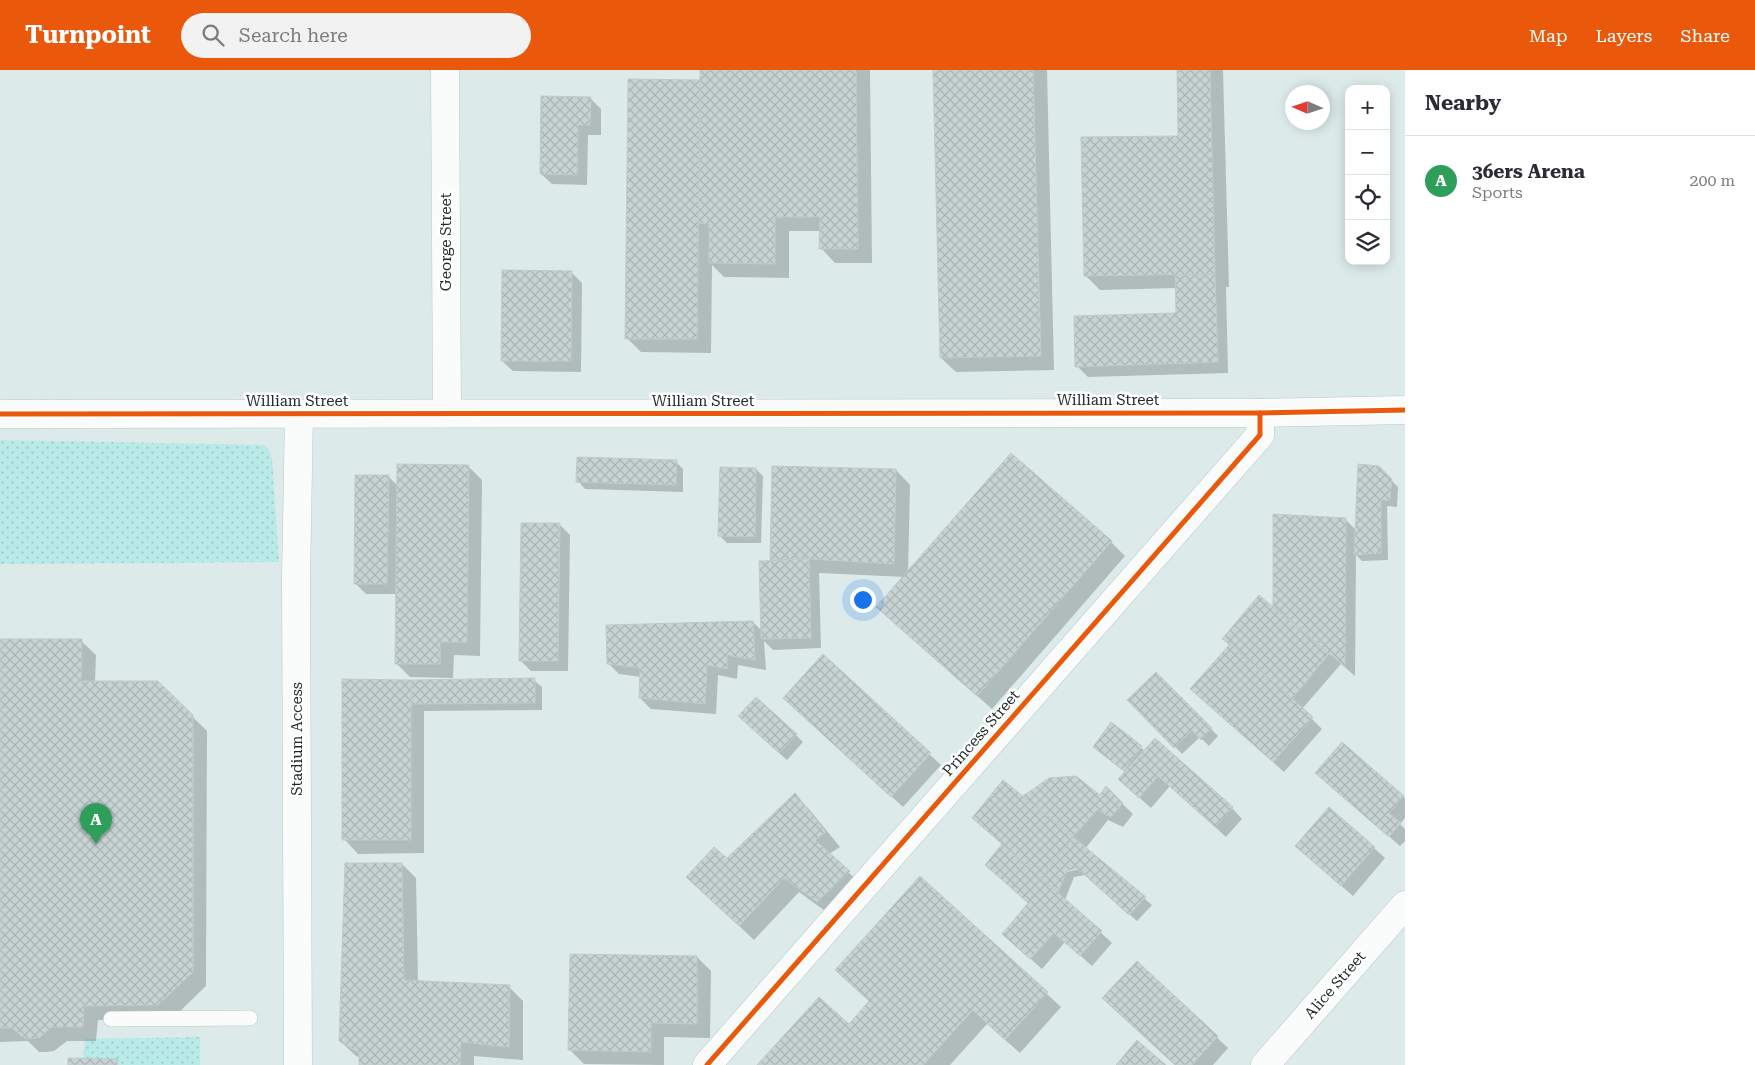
<!DOCTYPE html>
<html lang="en">
<head>
<meta charset="utf-8">
<style>
	:root { --surface:#fff; --page:#f2f2f3; --text:#2b2b33; --muted:#7c7c81; --line:#e1e1e2; --accent:#ea580c }
	body { margin:0; font-family:"Roboto Serif",serif; background:var(--page); color:var(--text) }
	.controls { position:absolute; right:15px; top:15px; display:grid; overflow:hidden; border-radius:10px; box-shadow:0 2px 12px #0003 }
	.controls button { width:45px; height:45px; display:grid; place-items:center; padding:0; border:0; border-bottom:1px solid var(--line); background:var(--surface); color:var(--text); font:25px sans-serif }
	.compass { position:absolute; left:1285px; top:15px; width:45px; height:45px; border-radius:50%; background:var(--surface); box-shadow:0 2px 12px #0003; rotate:273deg }
	.you { position:absolute; left:862px; top:529px; width:18px; height:18px; margin:-12px; border:4px solid #fff; border-radius:50%; background:#1a73e8; box-shadow:0 0 0 8px #1a73e833 }
	.badge { display:grid; place-items:center; width:32px; height:32px; border-radius:50%; background:var(--accent); color:#fff; font-size:16px; font-weight:700 }
	.pin { position:absolute; translate:-50% -41px; filter:drop-shadow(0 1px 2px #0008) }
	.pin::after { content:''; position:absolute; top:26px; width:18px; height:15px; background:inherit; clip-path:polygon(0 0,100% 0,50% 100%) }
	.list { margin:0; padding:0; list-style:none }
	h2 { display:flex; justify-content:space-between; align-items:center; height:65px; margin:0; padding:0 20px; font-size:21px }
	h2 small { font-size:16px; font-weight:400; color:var(--muted) }
	.list li { display:grid; grid-template-columns:32px 1fr auto; gap:15px; align-items:center; box-sizing:border-box; height:90px; padding:0 20px; border-top:1px solid var(--line) }
	.list b { display:block; font-size:19px; white-space:nowrap }
	.list p { margin:0; font-size:16px; white-space:nowrap; color:var(--muted) }
	.list em { font-size:16px; font-style:normal; color:var(--muted) }
	.icon { flex:none; width:28px; height:28px; fill:none; stroke:currentColor; stroke-width:2; stroke-linecap:round; stroke-linejoin:round }
	.map { position:relative; flex:none; width:1405px; height:995px; overflow:hidden }
	header { display:flex; align-items:center; gap:30px; box-sizing:border-box; height:70px; padding:0 25px; background:var(--accent); color:#fff }
	header strong { font-size:24px }
	nav { display:flex; gap:28px; margin-inline-start:auto; font-size:18px }
	.search { width:350px; height:45px; background:var(--page); display:flex; align-items:center; gap:12px; box-sizing:border-box; padding:0 18px; border-radius:28px; color:var(--muted); font-size:19px }
	main { display:flex }
	aside { flex:1; background:var(--surface) }
	.map>svg:first-child { display:block }
	.grass { fill:url(#grass-dots) }
	.shadow { fill:#0003; fill-rule:evenodd }
	.building { fill:url(#building-cross-hatch); stroke:#bfcbca }
	.lines { fill:none; stroke-linecap:round; stroke-linejoin:round }
	.lane-casing { stroke:#bac7c6; stroke-width:16 }
	.street-casing { stroke:#bac7c6; stroke-width:29 }
	.lane { stroke:#fafcfc; stroke-width:15 }
	.street { stroke:#fafcfc; stroke-width:28 }
	.cycleway-casing { stroke:#fff; stroke-width:8 }
	.cycleway { stroke:#e8590c; stroke-width:5 }
	.labels { text-anchor:middle; stroke-width:5; stroke-linejoin:round; paint-order:stroke }
	.street-label { font-size:15px; fill:#1f2928; stroke:#fff }
</style>
</head>
<body>
<header>
<strong>Turnpoint</strong>
<div class="search"><svg class="icon" aria-label="search" viewBox="0 0 24 24"><circle cx="10" cy="10" r="6"/><path d="M15 15l6 6"/></svg>Search here</div>
<nav><a>Map</a><a>Layers</a><a>Share</a></nav>
</header>
<main>
<div class="map">
<svg width="1405" height="995" viewBox="0 0 1405 995">
	<defs>
		<pattern id="grass-dots" width="8" height="8" patternUnits="userSpaceOnUse" patternTransform="scale(1.25)"><rect width="8" height="8" fill="#b8eae7"/><path d="M2 2h.1M6 6h.1" fill="none" stroke="#9ec9c6" stroke-width="1.8" stroke-linecap="round"/></pattern>
		<pattern id="building-cross-hatch" width="8" height="8" patternUnits="userSpaceOnUse" patternTransform="scale(1.25)"><rect width="8" height="8" fill="#c7d3d3"/><path d="M0 0l8 8M0 8l8-8" fill="none" stroke="#aab5b5"/></pattern>
	</defs>
	<rect width="100%" height="100%" fill="#dcebea"/>
	<!-- grass -->
	<g class="grass">
		<path d="M 0,370 L 264,375 L 269,380 L 272,389 L 279,492 L 0,494 Z"/>
		<path d="M 200,967 L 200,995 L 117,995 L 117,989 L 83,988 L 85,969 Z"/>
	</g>
	<!-- shadow -->
	<g class="shadow">
		<path d="M 701,0 L 870,0 L 872,193 L 835,193 L 821,178 L 821,161 L 789,161 L 789,208 L 724,207 L 712,195 L 711,283 L 641,282 L 627,268 L 701,11 Z"/>
		<path d="M 934,0 L 1047,0 L 1054,300 L 956,302 L 941,288 Z"/>
		<path d="M 1178,0 L 1223,0 L 1229,217 L 1226,217 L 1228,303 L 1088,307 L 1077,296 L 1177,244 L 1177,218 L 1100,220 L 1085,205 L 1179,67 Z"/>
		<path d="M 590,28 L 601,39 L 601,65 L 588,65 L 587,115 L 552,114 L 541,104 Z"/>
		<path d="M 571,202 L 582,213 L 581,302 L 513,301 L 502,291 Z"/>
		<path d="M 676,392 L 683,399 L 683,422 L 585,419 L 578,411 Z"/>
		<path d="M 468,396 L 482,410 L 480,586 L 454,585 L 453,608 L 410,607 L 396,593 L 397,524 L 366,524 L 355,513 L 388,406 L 398,416 Z"/>
		<path d="M 1378,397 L 1398,417 L 1397,437 L 1387,436 L 1388,490 L 1362,491 L 1356,485 L 1355,606 L 1341,594 L 1302,639 L 1322,659 L 1284,702 L 1192,619 L 1230,576 L 1223,569 L 1274,539 L 1274,446 L 1345,449 L 1356,460 Z"/>
		<path d="M 756,399 L 763,406 L 761,473 L 727,473 L 719,465 Z"/>
		<path d="M 896,400 L 910,415 L 908,504 L 1111,472 L 1125,486 L 992,639 L 892,551 L 905,507 L 819,503 L 821,578 L 773,580 L 764,571 L 766,600 L 738,595 L 737,609 L 718,605 L 716,644 L 651,639 L 640,628 L 641,607 L 619,604 L 608,593 L 753,552 L 762,561 L 773,492 L 771,490 Z"/>
		<path d="M 559,454 L 570,465 L 568,601 L 531,601 L 520,590 Z"/>
		<path d="M 0,570 L 81,571 L 96,585 L 95,612 L 158,613 L 207,661 L 206,916 L 172,949 L 98,950 L 96,971 L 67,971 L 54,981 L 46,982 L 39,982 L 28,971 L 0,972 Z"/>
		<path d="M 823,586 L 941,695 L 903,737 L 796,639 Z"/>
		<path d="M 1156,603 L 1218,666 L 1209,676 L 1200,667 L 1182,684 L 1129,630 Z"/>
		<path d="M 534,610 L 542,617 L 542,640 L 424,641 L 424,783 L 358,784 L 344,769 L 343,611 Z"/>
		<path d="M 747,654 L 796,665 L 803,672 L 787,690 Z"/>
		<path d="M 1112,654 L 1145,681 L 1232,738 L 1242,749 L 1226,767 L 1170,716 L 1151,738 L 1131,720 L 1126,703 L 1094,677 Z"/>
		<path d="M 1342,674 L 1405,728 L 1405,748 L 1400,754 L 1405,759 L 1405,771 L 1400,776 L 1317,703 Z"/>
		<path d="M 1049,709 L 1100,727 L 1106,718 L 1133,744 L 1123,757 L 1108,750 L 1085,779 L 1152,835 L 1137,851 L 1086,805 L 1074,807 L 1065,830 L 1112,873 L 1092,896 L 1065,872 L 1042,899 L 1003,864 L 1029,834 L 1004,775 L 1023,728 ZM 1083,796 L 1084,798 L 1067,802 L 1067,799 Z"/>
		<path d="M 794,725 L 809,739 L 840,777 L 829,784 L 863,816 L 832,846 L 799,822 L 754,870 L 702,821 L 727,789 Z"/>
		<path d="M 1374,778 L 1385,788 L 1353,826 L 1308,787 Z"/>
		<path d="M 402,794 L 416,808 L 418,912 L 509,917 L 523,931 L 523,990 L 474,986 L 474,995 L 360,995 L 360,988 L 355,985 L 340,971 Z"/>
		<path d="M 920,807 L 1061,937 L 1020,983 L 987,954 L 950,995 L 759,995 L 849,956 L 870,932 Z"/>
		<path d="M 697,887 L 711,901 L 710,968 L 664,967 L 664,995 L 584,994 L 570,980 Z"/>
		<path d="M 1137,892 L 1228,978 L 1213,995 L 1176,995 Z"/>
	</g>
	<!-- building -->
	<g class="building">
		<path d="M 700,0 L 856,0 L 858,179 L 819,179 L 820,147 L 775,147 L 775,194 L 709,193 L 709,154 L 698,153 Z"/>
		<path d="M 933,0 L 1033,0 L 1041,286 L 940,288 Z"/>
		<path d="M 1177,0 L 1210,0 L 1215,204 L 1084,206 L 1081,67 L 1178,66 Z"/>
		<path d="M 628,9 L 700,10 L 697,269 L 625,269 Z"/>
		<path d="M 541,26 L 591,27 L 590,55 L 578,55 L 577,105 L 540,104 Z"/>
		<path d="M 502,200 L 572,201 L 571,291 L 501,291 Z"/>
		<path d="M 1215,204 L 1218,292 L 1075,297 L 1074,246 L 1176,243 L 1175,205 Z"/>
		<path d="M 1011,383 L 1112,471 L 977,626 L 876,537 Z"/>
		<path d="M 577,387 L 677,390 L 676,415 L 576,412 Z"/>
		<path d="M 397,394 L 469,395 L 467,572 L 440,572 L 440,594 L 395,594 Z"/>
		<path d="M 1358,394 L 1379,396 L 1392,409 L 1390,430 L 1381,430 L 1381,483 L 1354,485 Z"/>
		<path d="M 772,396 L 896,399 L 894,494 L 809,489 L 770,490 Z"/>
		<path d="M 720,397 L 756,398 L 755,467 L 718,466 Z"/>
		<path d="M 355,405 L 389,405 L 387,514 L 354,514 Z"/>
		<path d="M 1273,444 L 1346,448 L 1345,597 L 1273,536 Z"/>
		<path d="M 521,453 L 560,453 L 558,591 L 519,591 Z"/>
		<path d="M 809,489 L 811,568 L 761,569 L 759,491 Z"/>
		<path d="M 1259,525 L 1329,584 L 1292,629 L 1230,574 L 1222,569 Z"/>
		<path d="M 753,551 L 755,590 L 727,585 L 727,599 L 707,595 L 705,634 L 639,628 L 640,598 L 607,594 L 606,555 Z"/>
		<path d="M 0,569 L 82,569 L 81,611 L 158,611 L 193,645 L 193,902 L 158,935 L 84,936 L 83,957 L 52,957 L 40,967 L 31,969 L 24,968 L 12,958 L 0,958 Z"/>
		<path d="M 1230,574 L 1313,647 L 1273,692 L 1190,619 Z"/>
		<path d="M 823,584 L 931,683 L 891,727 L 783,628 Z"/>
		<path d="M 1156,602 L 1212,658 L 1201,670 L 1192,660 L 1174,678 L 1127,630 Z"/>
		<path d="M 535,608 L 535,633 L 411,634 L 411,610 Z"/>
		<path d="M 342,609 L 411,610 L 411,770 L 342,770 Z"/>
		<path d="M 756,627 L 797,664 L 779,683 L 738,646 Z"/>
		<path d="M 1111,652 L 1142,676 L 1124,701 L 1093,677 Z"/>
		<path d="M 1155,668 L 1233,737 L 1215,757 L 1158,706 L 1139,728 L 1118,709 Z"/>
		<path d="M 1342,672 L 1404,726 L 1389,743 L 1401,753 L 1389,767 L 1315,703 Z"/>
		<path d="M 1076,706 L 1100,725 L 1106,716 L 1123,733 L 1111,747 L 1097,740 L 1073,767 L 1023,726 L 1049,708 Z"/>
		<path d="M 1003,710 L 1073,767 L 1041,808 L 972,748 Z"/>
		<path d="M 795,723 L 826,762 L 815,770 L 850,801 L 817,832 L 784,808 L 739,856 L 686,807 L 714,777 L 727,788 Z"/>
		<path d="M 1329,737 L 1375,777 L 1341,816 L 1295,776 Z"/>
		<path d="M 1073,767 L 1146,827 L 1129,845 L 1077,798 L 1067,801 L 1058,822 L 1041,808 Z"/>
		<path d="M 1002,774 L 1102,861 L 1080,886 L 1054,863 L 1030,889 L 1002,864 L 1028,833 L 985,795 Z"/>
		<path d="M 345,793 L 402,793 L 404,910 L 510,915 L 509,977 L 461,972 L 460,995 L 359,995 L 359,983 L 339,971 Z"/>
		<path d="M 920,806 L 1048,922 L 1005,970 L 973,940 L 923,995 L 757,995 L 819,927 L 849,954 L 869,931 L 835,900 Z"/>
		<path d="M 570,884 L 697,886 L 697,954 L 651,953 L 651,982 L 568,980 Z"/>
		<path d="M 1137,891 L 1218,966 L 1192,995 L 1175,995 L 1102,928 Z"/>
		<path d="M 1137,970 L 1166,995 L 1116,995 Z"/>
		<path d="M 68,988 L 118,989 L 117,995 L 68,995 Z"/>
	</g>
	<g class="lines">
		<!-- lane casing -->
		<g class="lane-casing">
			<path id="lane" d="M 111,949 L 250,948"/>
		</g>
		<!-- street casing -->
		<g class="street-casing">
			<g id="street">
				<path d="M 445,0 L 447,343"/>
				<path d="M 0,344 L 1260,343 L 1405,340"/>
				<path d="M 298,995 L 296,509 L 299,344"/>
				<path d="M 707,995 L 1260,365 L 1260,343"/>
				<path d="M 1265,995 L 1405,835"/>
			</g>
		</g>
		<!-- lane -->
		<use href="#lane" class="lane"/>
		<!-- street -->
		<use href="#street" class="street"/>
		<!-- cycleway casing -->
		<g class="cycleway-casing">
			<g id="cycleway">
				<path d="M 0,344 L 1260,343 L 1405,340"/>
				<path d="M 707,995 L 1260,365 L 1260,343"/>
			</g>
		</g>
		<!-- cycleway -->
		<use href="#cycleway" class="cycleway"/>
	</g>
	<g class="labels">
		<!-- street labels -->
		<g class="street-label">
			<text transform="translate(446 172) rotate(-90)" y="5">George Street</text>
			<text x="1108" y="335">William Street</text>
			<text x="297" y="336">William Street</text>
			<text x="703" y="336">William Street</text>
			<text transform="translate(981 663) rotate(-49)" y="5">Princess Street</text>
			<text transform="translate(297 669) rotate(-90)" y="5">Stadium Access</text>
			<text transform="translate(1335 915) rotate(-49)" y="5">Alice Street</text>
		</g>
	</g>
</svg>
<div class="controls">
<button>+</button>
<button>−</button>
<button><svg class="icon" aria-label="locate" viewBox="0 0 24 24"><circle cx="12" cy="12" r="6"/><path d="M12 2v4M12 18v4M2 12h4M18 12h4"/></svg></button>
<button><svg class="icon" aria-label="layers" viewBox="0 0 24 24"><path d="M12 4l9 5-9 5-9-5zM3 14l9 5 9-5"/></svg></button>
</div>
<svg class="compass" viewBox="-18 -18 36 36"><path d="M0-13l5 13h-10z" fill="#e53935"/><path d="M0 13l5-13h-10z" fill="#7c7c81"/></svg>
<div class="you"></div>
<div class="pin badge" style="left:96px;top:774px;background:#2e9e5b">A</div>
</div>
<aside>
<h2>Nearby<small></small></h2>
<ul class="list">
<li><span class="badge" style="background:#2e9e5b">A</span><div><b>36ers Arena</b><p>Sports</p></div><em>200 m</em></li>
</ul>
</aside>
</main>
</body>
</html>
